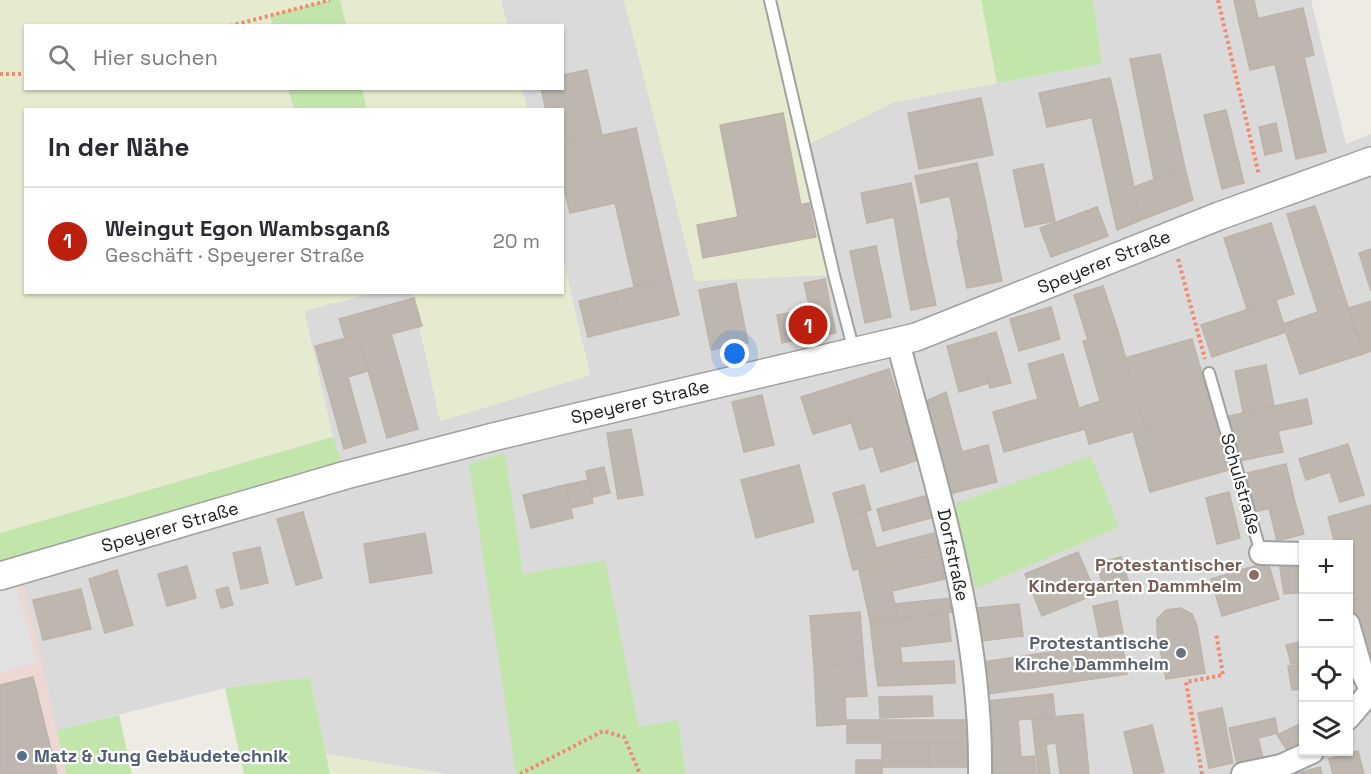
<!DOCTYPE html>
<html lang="de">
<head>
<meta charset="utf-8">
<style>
	:root { --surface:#fff; --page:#f2f2f3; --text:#2b2b33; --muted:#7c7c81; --line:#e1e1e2; --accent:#bc1f0d }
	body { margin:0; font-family:"Space Grotesk",sans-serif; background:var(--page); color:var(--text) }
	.controls { position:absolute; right:18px; bottom:18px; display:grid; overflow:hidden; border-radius:0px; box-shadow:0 2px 4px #0004 }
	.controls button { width:54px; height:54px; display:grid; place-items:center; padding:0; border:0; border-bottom:2px solid var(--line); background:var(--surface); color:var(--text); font:30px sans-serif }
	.you { position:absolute; left:735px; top:354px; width:21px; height:21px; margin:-15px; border:4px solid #fff; border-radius:50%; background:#1a73e8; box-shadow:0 0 0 9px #1a73e833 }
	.badge { display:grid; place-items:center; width:39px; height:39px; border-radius:50%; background:var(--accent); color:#fff; font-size:20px; font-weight:700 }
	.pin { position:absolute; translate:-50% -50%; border:3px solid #fff; box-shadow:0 2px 6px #0006 }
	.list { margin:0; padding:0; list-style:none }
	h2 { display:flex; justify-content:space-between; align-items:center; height:78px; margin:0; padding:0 24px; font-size:26px }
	h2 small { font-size:20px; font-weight:400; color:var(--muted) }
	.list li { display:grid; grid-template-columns:39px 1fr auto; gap:18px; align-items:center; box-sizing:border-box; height:108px; padding:0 24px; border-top:2px solid var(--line) }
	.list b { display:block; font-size:22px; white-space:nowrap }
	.list p { margin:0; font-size:20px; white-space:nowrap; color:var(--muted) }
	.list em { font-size:20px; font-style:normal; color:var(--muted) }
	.icon { flex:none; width:33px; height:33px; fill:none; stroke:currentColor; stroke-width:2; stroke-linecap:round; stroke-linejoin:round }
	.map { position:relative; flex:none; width:1371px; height:774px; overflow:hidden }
	.search { position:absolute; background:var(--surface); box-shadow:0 2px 4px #0004; left:24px; top:24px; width:540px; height:66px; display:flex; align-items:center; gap:15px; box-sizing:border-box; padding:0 21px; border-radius:0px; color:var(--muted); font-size:22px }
	.panel { position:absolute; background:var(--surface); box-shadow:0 2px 4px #0004; left:24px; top:108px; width:540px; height:186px; border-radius:0px }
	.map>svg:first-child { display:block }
	.residential { fill:#dbdada; fill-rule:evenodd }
	.commercial { fill:#edd7d3 }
	.farmland { fill:#e6ebcf }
	.grass { fill:#c2e5ac }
	.parking { fill:#e1e1e1 }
	.building { fill:#bdb7b0; stroke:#beb3a7; stroke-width:1.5 }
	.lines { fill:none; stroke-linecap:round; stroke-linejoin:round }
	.service-casing { stroke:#a1a1a1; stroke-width:14 }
	.minor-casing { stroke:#a1a1a1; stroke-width:26 }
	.tertiary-casing { stroke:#a1a1a1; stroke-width:30 }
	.path { stroke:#f08b71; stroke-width:4; stroke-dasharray:3 3; stroke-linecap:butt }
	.service { stroke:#fff; stroke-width:10 }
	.minor { stroke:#fff; stroke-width:22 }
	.tertiary { stroke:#fff; stroke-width:27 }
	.education-dot { fill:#8d6e63; stroke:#fff; stroke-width:2 }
	.worship-dot { fill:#6b7280; stroke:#fff; stroke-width:2 }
	.service-dot { fill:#5c6f8a; stroke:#fff; stroke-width:2 }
	.labels { text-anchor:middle; stroke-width:4.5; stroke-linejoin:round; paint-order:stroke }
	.street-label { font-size:18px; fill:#1d1d1d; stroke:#fff }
	.education-label { font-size:18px; font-weight:bold; fill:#785e54; stroke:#fff; text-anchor:end }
	.worship-label { font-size:18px; font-weight:bold; fill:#5b616d; stroke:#fff; text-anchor:end }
	.service-label { font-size:18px; font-weight:bold; fill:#4e5e75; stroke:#fff; text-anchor:start }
</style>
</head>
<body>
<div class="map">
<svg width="1371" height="774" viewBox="0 0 1371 774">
	<rect width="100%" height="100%" fill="#edebe3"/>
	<!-- residential -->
	<path class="residential" d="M 501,0 L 624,0 L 656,122 L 805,146 L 894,102 L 1102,64 L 1093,0 L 1311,0 L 1346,144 L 1371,134 L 1371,774 L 686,774 L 678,720 L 520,774 L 446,774 L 326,754 L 310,677 L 225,688 L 57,730 L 66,774 L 0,774 L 0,533 L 333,437 L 304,311 L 373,293 L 412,293 L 441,421 L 590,375 L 563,259 L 562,110 L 527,109 L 522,89 L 562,88 L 562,26 L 507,25 ZM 1304,544 L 1348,544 L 1348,752 L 1304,752 Z"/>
	<!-- commercial -->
	<path class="commercial" d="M 20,571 L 40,652 L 66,774 L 0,774 L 0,577 Z"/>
	<!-- farmland -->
	<g class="farmland">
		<path d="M 0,0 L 501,0 L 507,25 L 26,26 L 26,88 L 522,88 L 527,109 L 26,110 L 26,292 L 373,293 L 304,311 L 333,437 L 0,533 Z"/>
		<path d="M 624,0 L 981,0 L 997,83 L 894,102 L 805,146 L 834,275 L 695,281 Z"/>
		<path d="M 563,259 L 590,375 L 440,421 L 412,293 L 562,292 Z"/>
		<path d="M 326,754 L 446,774 L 330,774 Z"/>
	</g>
	<!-- grass -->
	<g class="grass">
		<path d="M 330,0 L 340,0 L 346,25 L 272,25 L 270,15 Z"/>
		<path d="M 981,0 L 1093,0 L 1102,64 L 997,83 Z"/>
		<path d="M 288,89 L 362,89 L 367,109 L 294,109 Z"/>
		<path d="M 333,437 L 341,461 L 0,562 L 0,533 Z"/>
		<path d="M 505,453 L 523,574 L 605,560 L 639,727 L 678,720 L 686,774 L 516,774 L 469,464 Z"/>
		<path d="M 1091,456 L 1119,527 L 975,589 L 954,504 Z"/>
		<path d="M 310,677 L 330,774 L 244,774 L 225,688 Z"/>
		<path d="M 119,715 L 132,774 L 66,774 L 57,730 Z"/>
	</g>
	<!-- parking -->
	<path class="parking" d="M 17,587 L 37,663 L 0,673 L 0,591 Z"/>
	<!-- building -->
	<g class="building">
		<path d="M 1234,0 L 1254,0 L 1258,18 L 1239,23 Z"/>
		<path d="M 1303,8 L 1314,55 L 1250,70 L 1239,23 Z"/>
		<path d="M 1160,54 L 1185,168 L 1154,179 L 1130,59 Z"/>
		<path d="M 1304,57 L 1316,109 L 1287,116 L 1275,64 Z"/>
		<path d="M 587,70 L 602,135 L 562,144 L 562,110 L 546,110 L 541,88 L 562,88 L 562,75 Z"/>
		<path d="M 1110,78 L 1118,112 L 1047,127 L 1039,93 Z"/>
		<path d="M 981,98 L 993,155 L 919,169 L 908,113 Z"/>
		<path d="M 1316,109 L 1326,152 L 1296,159 L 1287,116 Z"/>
		<path d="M 1226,110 L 1244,183 L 1222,189 L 1204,115 Z"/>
		<path d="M 1118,112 L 1141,220 L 1117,230 L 1092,118 Z"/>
		<path d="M 783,113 L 801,205 L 738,217 L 720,125 Z"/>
		<path d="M 1276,123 L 1282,151 L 1265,155 L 1259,127 Z"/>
		<path d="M 636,128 L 670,278 L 634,286 L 615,203 L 570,213 L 562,181 L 562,144 Z"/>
		<path d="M 977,163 L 992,233 L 959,240 L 950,196 L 921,203 L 915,176 Z"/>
		<path d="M 1043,164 L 1055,221 L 1025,227 L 1013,170 Z"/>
		<path d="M 1185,168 L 1193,200 L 1141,220 L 1134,187 Z"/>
		<path d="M 911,183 L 925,254 L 901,258 L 894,217 L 867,223 L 861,193 Z"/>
		<path d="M 809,203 L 816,237 L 703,258 L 697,225 Z"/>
		<path d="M 1315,206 L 1334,263 L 1305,272 L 1287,214 Z"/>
		<path d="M 1097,207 L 1108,236 L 1051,257 L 1040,228 Z"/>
		<path d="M 1271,223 L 1294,294 L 1247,309 L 1224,238 Z"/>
		<path d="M 992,233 L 1002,281 L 967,288 L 957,240 Z"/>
		<path d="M 876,246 L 891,317 L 865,323 L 850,251 Z"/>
		<path d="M 1371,249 L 1371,291 L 1359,253 Z"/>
		<path d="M 925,254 L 936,305 L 911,310 L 901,258 Z"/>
		<path d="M 1334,263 L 1363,354 L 1300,374 L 1283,324 L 1318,312 L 1305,272 Z"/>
		<path d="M 670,278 L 679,315 L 624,328 L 615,292 Z"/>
		<path d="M 825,279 L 830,305 L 810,309 L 804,283 Z"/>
		<path d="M 736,283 L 748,343 L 711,350 L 699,290 Z"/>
		<path d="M 1103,286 L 1118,331 L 1088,340 L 1074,295 Z"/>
		<path d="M 615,292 L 624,328 L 588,337 L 579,301 Z"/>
		<path d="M 414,298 L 422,326 L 391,334 L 407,390 L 376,398 L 358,335 L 345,338 L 339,319 Z"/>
		<path d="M 1276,300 L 1286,332 L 1212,357 L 1201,325 Z"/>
		<path d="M 1371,301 L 1371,351 L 1363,354 L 1349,308 Z"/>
		<path d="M 830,305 L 836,333 L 782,343 L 777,315 Z"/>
		<path d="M 1051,307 L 1060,339 L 1019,351 L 1010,319 Z"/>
		<path d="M 1118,331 L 1145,428 L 1089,444 L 1079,408 L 1100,401 L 1083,341 Z"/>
		<path d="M 996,332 L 1011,383 L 990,388 L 976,338 Z"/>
		<path d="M 358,335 L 368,371 L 348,377 L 355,403 L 333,409 L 315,346 Z"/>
		<path d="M 976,338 L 989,383 L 959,392 L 947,346 Z"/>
		<path d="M 1192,339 L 1212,409 L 1145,428 L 1125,358 Z"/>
		<path d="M 1063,354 L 1085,429 L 1004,452 L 993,412 L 1038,399 L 1028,364 Z"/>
		<path d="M 1266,365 L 1274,405 L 1243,412 L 1235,371 Z"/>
		<path d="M 889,369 L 910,434 L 860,450 L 839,385 Z"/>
		<path d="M 839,385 L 851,423 L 813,434 L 801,397 Z"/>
		<path d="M 407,390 L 418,429 L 387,438 L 376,398 Z"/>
		<path d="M 946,392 L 962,452 L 988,445 L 997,482 L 949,494 L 922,403 Z"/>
		<path d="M 762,395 L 774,445 L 744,452 L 732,402 Z"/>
		<path d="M 1307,399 L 1312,424 L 1278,431 L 1283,452 L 1239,461 L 1229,416 Z"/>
		<path d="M 355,403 L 366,442 L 344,449 L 333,409 Z"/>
		<path d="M 1212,409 L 1229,470 L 1150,492 L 1133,431 Z"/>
		<path d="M 631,429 L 643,495 L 618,499 L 607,433 Z"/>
		<path d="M 910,434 L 918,460 L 881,472 L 873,446 Z"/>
		<path d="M 1348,444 L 1364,495 L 1340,502 L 1330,472 L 1306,480 L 1299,459 Z"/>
		<path d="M 1286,464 L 1295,502 L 1250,513 L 1242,474 Z"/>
		<path d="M 799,465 L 814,522 L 756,538 L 741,480 Z"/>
		<path d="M 604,467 L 610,493 L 592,497 L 586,471 Z"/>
		<path d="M 588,480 L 593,503 L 571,508 L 565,485 Z"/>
		<path d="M 565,485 L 573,518 L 531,528 L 523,495 Z"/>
		<path d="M 864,485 L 871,510 L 840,518 L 833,493 Z"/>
		<path d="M 1229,492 L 1240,538 L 1217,544 L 1206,498 Z"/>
		<path d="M 925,496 L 931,518 L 883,531 L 877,509 Z"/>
		<path d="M 1295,502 L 1304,534 L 1277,541 L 1269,508 Z"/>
		<path d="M 1371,505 L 1371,596 L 1351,601 L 1348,591 L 1348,544 L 1335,544 L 1328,517 Z"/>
		<path d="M 303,512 L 322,578 L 296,585 L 277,519 Z"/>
		<path d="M 866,512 L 876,548 L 849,555 L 840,518 Z"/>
		<path d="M 425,533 L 432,573 L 370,583 L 364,544 Z"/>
		<path d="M 934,533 L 939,551 L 853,570 L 849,555 Z"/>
		<path d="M 260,547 L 268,583 L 241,589 L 233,553 Z"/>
		<path d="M 1078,552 L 1096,594 L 1042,616 L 1025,574 Z"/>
		<path d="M 939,553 L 945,579 L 892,591 L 898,618 L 870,621 L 859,570 Z"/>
		<path d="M 1121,557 L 1130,587 L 1105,594 L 1097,563 Z"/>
		<path d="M 1268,562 L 1279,599 L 1222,616 L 1211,579 Z"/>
		<path d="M 1304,564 L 1304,592 L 1284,594 L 1280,567 Z"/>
		<path d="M 187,566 L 196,598 L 167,606 L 158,574 Z"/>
		<path d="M 117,570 L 133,625 L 105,633 L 89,579 Z"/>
		<path d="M 228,587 L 233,605 L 221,608 L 216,590 Z"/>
		<path d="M 81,589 L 91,629 L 43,640 L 33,600 Z"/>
		<path d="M 1371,596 L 1371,672 L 1351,601 Z"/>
		<path d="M 951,598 L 952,612 L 898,618 L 895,604 Z"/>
		<path d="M 1117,601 L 1123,633 L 1099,637 L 1093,606 Z"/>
		<path d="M 1019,604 L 1023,636 L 982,641 L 978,608 Z"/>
		<path d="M 1180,608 L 1192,614 L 1197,626 L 1205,673 L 1166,679 L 1157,633 L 1157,619 L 1166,610 Z"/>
		<path d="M 860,612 L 864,663 L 814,667 L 810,616 Z"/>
		<path d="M 948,613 L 951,641 L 900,647 L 897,619 Z"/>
		<path d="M 897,619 L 902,663 L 875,664 L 870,622 Z"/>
		<path d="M 1122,641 L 1127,674 L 988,694 L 983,662 Z"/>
		<path d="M 1304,641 L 1304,662 L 1291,664 L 1286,645 Z"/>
		<path d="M 954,661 L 955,683 L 878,686 L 875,664 Z"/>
		<path d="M 864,663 L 867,696 L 845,697 L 846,724 L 817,726 L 814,667 Z"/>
		<path d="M 1304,664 L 1304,689 L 1292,690 L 1288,666 Z"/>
		<path d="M 33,677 L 57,774 L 0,774 L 0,685 Z"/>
		<path d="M 1053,694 L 1055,716 L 1018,720 L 1021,757 L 1034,756 L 1036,774 L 994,774 L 987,701 Z"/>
		<path d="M 932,696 L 933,716 L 880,718 L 879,697 Z"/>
		<path d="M 1222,708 L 1233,763 L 1209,768 L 1198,713 Z"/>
		<path d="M 1083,714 L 1089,774 L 1060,774 L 1056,743 L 1035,746 L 1032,719 Z"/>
		<path d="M 1275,718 L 1278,733 L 1258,738 L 1263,758 L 1237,764 L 1229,728 Z"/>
		<rect x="847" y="720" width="120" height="23"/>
		<path d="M 1304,722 L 1304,745 L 1289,753 L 1277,735 Z"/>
		<path d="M 1152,725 L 1164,772 L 1155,774 L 1134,774 L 1124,732 Z"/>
		<rect x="882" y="743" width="47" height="24"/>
		<rect x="929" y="743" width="38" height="24"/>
		<path d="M 1046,744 L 1050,774 L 1038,774 L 1035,746 Z"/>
		<path d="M 1358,751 L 1364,774 L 1333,774 L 1329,759 Z"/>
		<rect x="856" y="760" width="26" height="14"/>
		<path d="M 1320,767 L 1322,774 L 1295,774 Z"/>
	</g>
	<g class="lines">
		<!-- service casing -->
		<g class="service-casing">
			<g id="service">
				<path d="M 770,0 L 834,275 L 854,351"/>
				<path d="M 1209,373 L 1261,553"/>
			</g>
		</g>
		<!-- minor casing -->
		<g class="minor-casing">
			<g id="minor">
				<path d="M 898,342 C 935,484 982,625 980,774"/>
				<path d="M 1261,553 L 1304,554"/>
				<path d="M 1348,624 L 1361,669 L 1371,689"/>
				<path d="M 1348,718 L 1371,691"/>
				<path d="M 1243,774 L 1281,766 L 1312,752"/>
			</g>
		</g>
		<!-- tertiary casing -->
		<g class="tertiary-casing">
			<path id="tertiary" d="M 0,576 L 346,475 L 493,437 L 916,337 L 1219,216 L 1371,161"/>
		</g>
		<!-- path -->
		<g class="path">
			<path d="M 1218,0 L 1259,175"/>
			<path d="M 230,26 L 330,0"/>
			<path d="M 0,74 L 26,74"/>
			<path d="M 1178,259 L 1205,359"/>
			<path d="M 520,774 L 603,731 L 624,737 L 640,774"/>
			<path d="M 1202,774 L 1186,682 L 1223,675 L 1216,633"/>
		</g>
		<!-- service -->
		<use href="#service" class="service"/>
		<!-- minor -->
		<use href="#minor" class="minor"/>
		<!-- tertiary -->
		<use href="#tertiary" class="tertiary"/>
	</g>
	<!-- markers -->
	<circle class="education-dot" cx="1254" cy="575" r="6"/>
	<circle class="worship-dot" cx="1181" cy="653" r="6"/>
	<circle class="service-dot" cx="22" cy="756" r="6"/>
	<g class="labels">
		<!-- street labels -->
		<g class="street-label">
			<text transform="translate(1104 262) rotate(-22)" y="6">Speyerer Straße</text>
			<text transform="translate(640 402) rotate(-13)" y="6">Speyerer Straße</text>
			<text transform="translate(1241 484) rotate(74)" y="6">Schulstraße</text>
			<text transform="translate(170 527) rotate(-16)" y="6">Speyerer Straße</text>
			<text transform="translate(953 555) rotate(78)" y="6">Dorfstraße</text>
		</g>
		<!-- education labels -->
		<g class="education-label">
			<text x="1242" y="571">Protestantischer<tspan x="1242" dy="21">Kindergarten Dammheim</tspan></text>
		</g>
		<!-- worship labels -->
		<g class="worship-label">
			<text x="1169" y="649">Protestantische<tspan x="1169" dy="21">Kirche Dammheim</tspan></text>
		</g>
		<!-- service labels -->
		<g class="service-label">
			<text x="34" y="762">Matz &amp; Jung Gebäudetechnik</text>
		</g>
	</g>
</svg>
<div class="controls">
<button>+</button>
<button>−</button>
<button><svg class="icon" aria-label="locate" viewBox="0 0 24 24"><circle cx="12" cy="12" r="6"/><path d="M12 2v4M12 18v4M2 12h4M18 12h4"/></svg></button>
<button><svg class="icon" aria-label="layers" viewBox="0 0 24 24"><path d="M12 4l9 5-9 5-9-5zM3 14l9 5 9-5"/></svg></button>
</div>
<div class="you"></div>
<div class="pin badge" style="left:808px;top:325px">1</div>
<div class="search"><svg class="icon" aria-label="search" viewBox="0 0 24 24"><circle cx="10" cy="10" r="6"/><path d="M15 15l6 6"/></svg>Hier suchen</div>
<section class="panel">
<h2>In der Nähe<small></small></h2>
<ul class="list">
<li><span class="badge">1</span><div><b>Weingut Egon Wambsganß</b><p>Geschäft · Speyerer Straße</p></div><em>20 m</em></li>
</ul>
</section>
</div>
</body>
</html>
